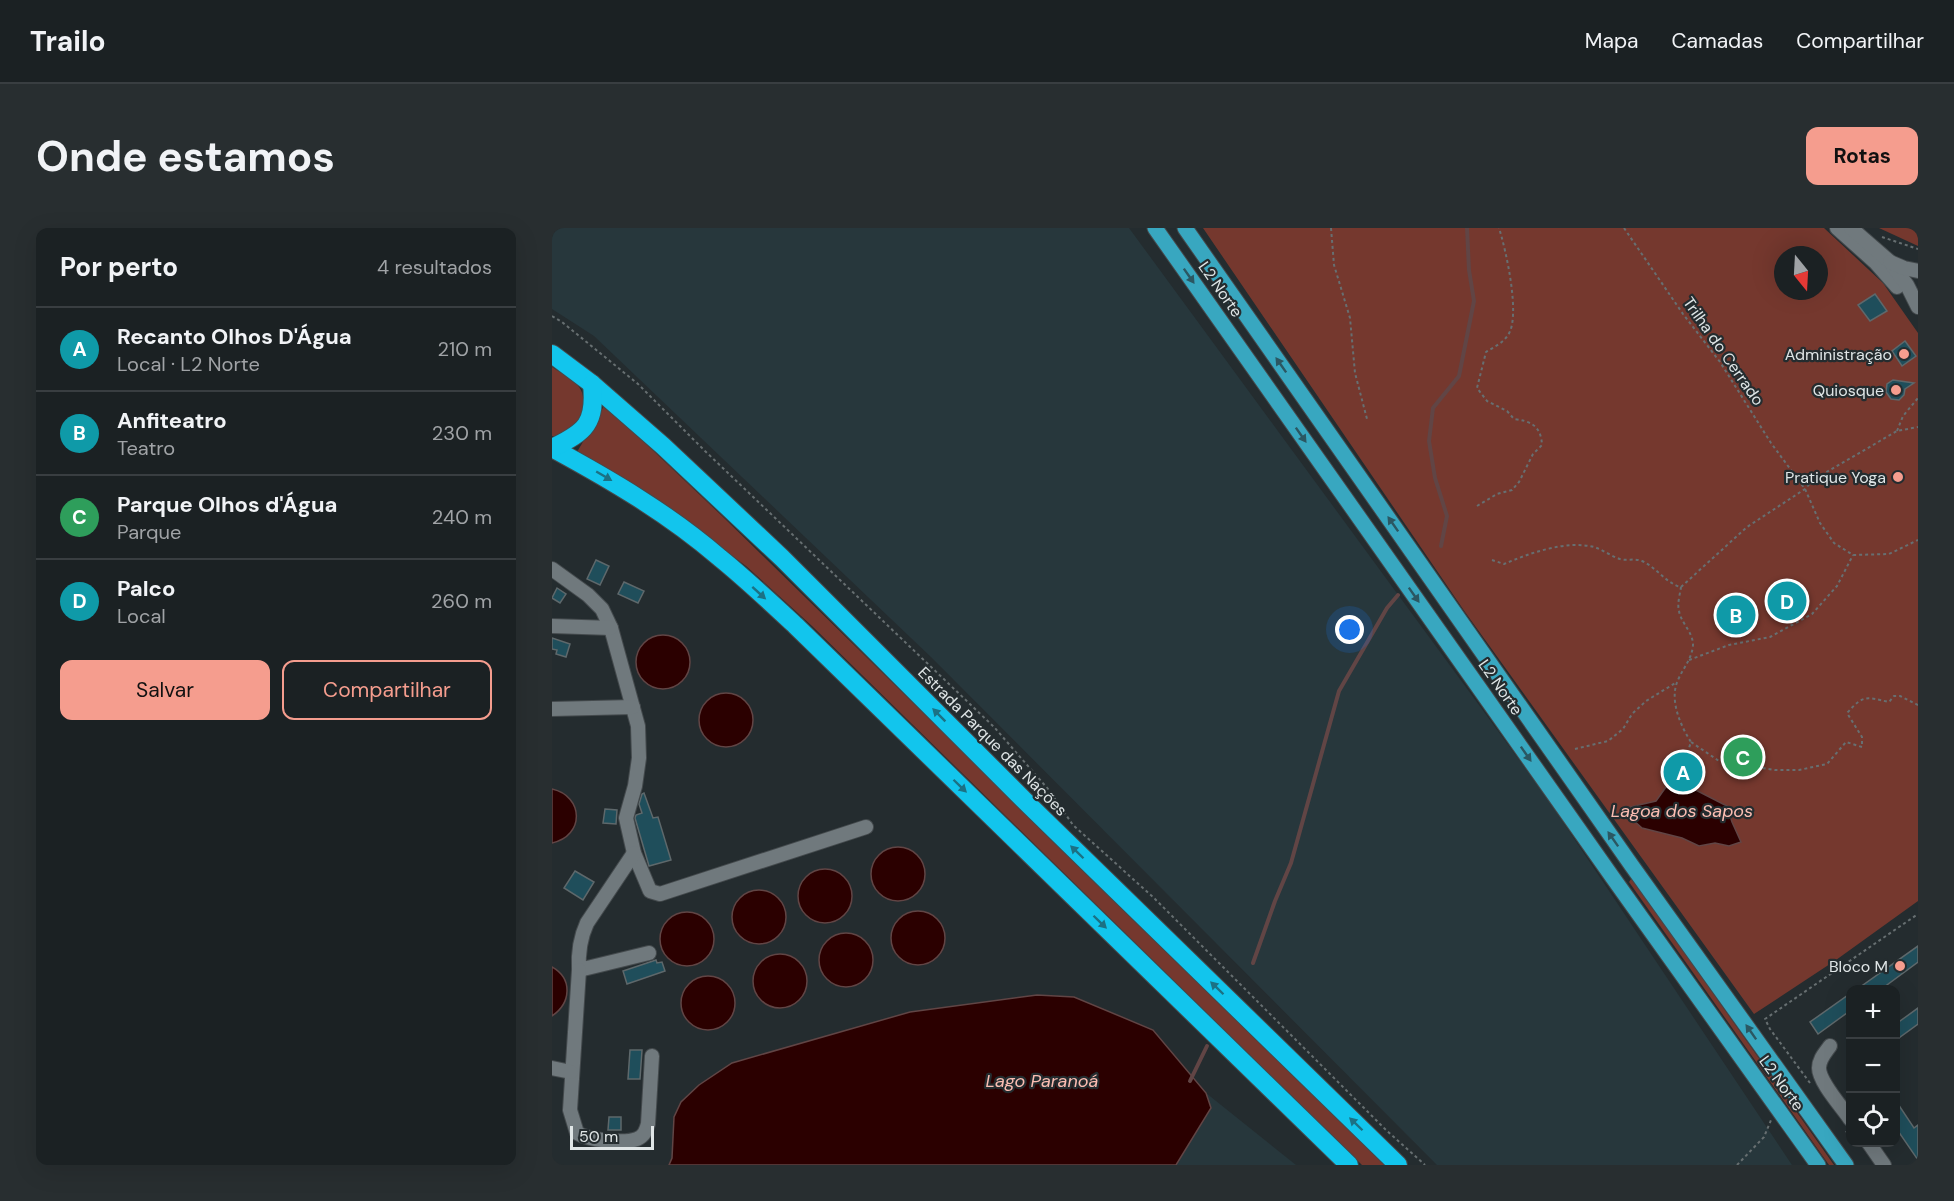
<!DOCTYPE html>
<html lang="pt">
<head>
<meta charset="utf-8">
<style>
	:root { --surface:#1b2123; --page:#282e30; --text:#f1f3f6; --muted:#a0a3a6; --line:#393e41; --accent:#f59d8e }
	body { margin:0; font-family:"DM Sans",sans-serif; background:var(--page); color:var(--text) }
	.controls { position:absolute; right:18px; bottom:18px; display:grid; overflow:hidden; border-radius:12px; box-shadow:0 6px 24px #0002 }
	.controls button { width:54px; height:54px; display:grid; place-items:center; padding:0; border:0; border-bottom:2px solid var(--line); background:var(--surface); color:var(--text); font:30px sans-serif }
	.compass { position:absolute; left:1222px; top:18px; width:54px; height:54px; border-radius:50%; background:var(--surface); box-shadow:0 6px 24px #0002; rotate:162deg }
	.scale { position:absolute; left:18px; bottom:15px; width:84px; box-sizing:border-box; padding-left:6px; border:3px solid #dfe5e6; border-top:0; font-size:16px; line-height:21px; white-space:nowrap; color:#dfe5e6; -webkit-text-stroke:4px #242c2f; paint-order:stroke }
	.you { position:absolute; left:798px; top:402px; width:21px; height:21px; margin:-15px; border:4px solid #fff; border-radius:50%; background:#1a73e8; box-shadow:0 0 0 9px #1a73e833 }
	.badge { display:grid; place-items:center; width:39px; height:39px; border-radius:50%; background:var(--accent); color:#fff; font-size:20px; font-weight:700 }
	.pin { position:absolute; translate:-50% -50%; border:3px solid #fff; box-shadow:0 2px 6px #0006 }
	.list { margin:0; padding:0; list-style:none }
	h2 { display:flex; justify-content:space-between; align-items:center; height:78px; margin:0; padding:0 24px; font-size:26px }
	h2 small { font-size:20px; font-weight:400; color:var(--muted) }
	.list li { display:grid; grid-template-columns:39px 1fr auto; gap:18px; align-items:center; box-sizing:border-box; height:84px; padding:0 24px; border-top:2px solid var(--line) }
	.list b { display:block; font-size:22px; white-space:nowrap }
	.list p { margin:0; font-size:20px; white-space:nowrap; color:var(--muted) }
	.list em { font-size:20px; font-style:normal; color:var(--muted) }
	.actions { display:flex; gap:12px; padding:18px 24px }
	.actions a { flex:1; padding:14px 0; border:2px solid var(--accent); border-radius:12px; text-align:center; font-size:21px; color:var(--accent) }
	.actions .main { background:var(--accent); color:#111 }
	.icon { flex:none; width:33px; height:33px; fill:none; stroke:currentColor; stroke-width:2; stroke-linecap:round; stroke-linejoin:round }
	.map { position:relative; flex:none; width:1366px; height:937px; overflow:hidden; border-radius:12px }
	header { display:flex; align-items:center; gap:36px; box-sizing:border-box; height:84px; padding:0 30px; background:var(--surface); border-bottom:2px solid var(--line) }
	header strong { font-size:28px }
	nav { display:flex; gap:33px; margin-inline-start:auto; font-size:21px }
	.intro { display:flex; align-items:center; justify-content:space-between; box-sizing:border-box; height:144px; padding:0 36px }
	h1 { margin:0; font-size:42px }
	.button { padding:15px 27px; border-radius:12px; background:var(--accent); color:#111; font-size:21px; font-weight:700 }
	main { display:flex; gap:36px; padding:0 36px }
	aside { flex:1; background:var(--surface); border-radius:12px; box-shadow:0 6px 24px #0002 }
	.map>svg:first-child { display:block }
	.built { fill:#27373c }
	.green { fill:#75382e; fill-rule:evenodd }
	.water { fill:#2b0000; stroke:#614545; stroke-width:1.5 }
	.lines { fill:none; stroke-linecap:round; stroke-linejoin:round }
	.stream { stroke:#614545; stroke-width:4 }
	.building { fill:#1f4e5b; stroke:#5e686b; stroke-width:1.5 }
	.minor-casing { stroke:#444a4d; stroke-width:16 }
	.major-casing { stroke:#444a4d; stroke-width:17 }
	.highway-casing { stroke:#444a4d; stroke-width:20 }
	.path { stroke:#676f71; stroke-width:2; stroke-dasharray:3 3; stroke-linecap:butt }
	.minor { stroke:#70797d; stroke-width:14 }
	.major { stroke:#38a7c0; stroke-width:15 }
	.highway { stroke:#12c5ed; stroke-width:18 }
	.oneway { fill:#2b5762 }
	.oneway2 { fill:#1c7184 }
	.poi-dot { fill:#f59d8e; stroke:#242c2f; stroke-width:2 }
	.labels { text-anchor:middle; stroke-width:4.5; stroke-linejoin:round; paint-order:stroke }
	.street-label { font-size:16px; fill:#dfe5e6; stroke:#242c2f }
	.poi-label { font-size:16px; fill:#dfe5e6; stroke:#242c2f; text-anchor:end }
	.water-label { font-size:18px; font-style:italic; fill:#fbbdb2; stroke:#242c2f }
</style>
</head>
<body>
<header>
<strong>Trailo</strong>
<nav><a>Mapa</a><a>Camadas</a><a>Compartilhar</a></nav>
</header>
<div class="intro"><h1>Onde estamos</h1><a class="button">Rotas</a></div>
<main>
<aside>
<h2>Por perto<small>4 resultados</small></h2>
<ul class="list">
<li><span class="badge" style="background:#0f9aa8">A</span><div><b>Recanto Olhos D'Água</b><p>Local · L2 Norte</p></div><em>210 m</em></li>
<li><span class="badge" style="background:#0f9aa8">B</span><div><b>Anfiteatro</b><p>Teatro</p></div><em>230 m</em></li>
<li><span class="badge" style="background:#2e9e5b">C</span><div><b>Parque Olhos d'Água</b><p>Parque</p></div><em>240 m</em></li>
<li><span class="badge" style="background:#0f9aa8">D</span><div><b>Palco</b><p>Local</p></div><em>260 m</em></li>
</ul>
<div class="actions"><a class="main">Salvar</a><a>Compartilhar</a></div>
</aside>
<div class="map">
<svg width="1366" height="937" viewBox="0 0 1366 937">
	<rect width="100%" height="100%" fill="#242c2f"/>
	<!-- built -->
	<g class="built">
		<path d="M 0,0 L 577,0 L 993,567 L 1240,937 L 885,937 L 380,430 L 42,108 L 0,81 Z"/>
		<path d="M 654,865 L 744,937 L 624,937 L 658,880 Z"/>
	</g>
	<!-- green -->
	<g class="green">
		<path d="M 651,0 L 1272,0 L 1331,55 L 1366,105 L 1366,673 L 1284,732 L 1202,786 L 913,384 ZM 1231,27 L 1267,27 L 1267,63 L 1231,63 Z"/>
		<path d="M 1327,0 L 1366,0 L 1366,18 Z"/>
		<path d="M 0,139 C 28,157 36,158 29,193 L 6,208 L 0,208 Z"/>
		<path d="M 52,178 L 90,212 L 169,287 L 834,937 L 810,937 L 260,398 L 194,338 L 125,287 L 25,224 Z"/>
		<path d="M 1079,651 L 1082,653 L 1282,937 L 1277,937 L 1077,654 Z"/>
	</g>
	<!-- water -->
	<g class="water">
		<circle cx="111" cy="434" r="27"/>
		<circle cx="174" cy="492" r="27"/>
		<path d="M 1130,555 L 1175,578 L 1180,594 L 1189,614 L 1177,618 L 1163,615 L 1147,618 L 1130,610 L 1090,600 L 1080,591 L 1078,579 L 1104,573 L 1114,559 Z"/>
		<path d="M 0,561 C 32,568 33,608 0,615 Z"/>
		<circle cx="346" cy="646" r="27"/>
		<circle cx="273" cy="668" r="27"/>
		<circle cx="207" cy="689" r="27"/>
		<circle cx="366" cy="710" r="27"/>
		<circle cx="135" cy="711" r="27"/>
		<circle cx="294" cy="732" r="27"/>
		<circle cx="228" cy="753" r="27"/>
		<path d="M 0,739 C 21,751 19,775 0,788 Z"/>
		<circle cx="156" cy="775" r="27"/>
		<path d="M 485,767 L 522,769 L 601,802 L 654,865 L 659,880 L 624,937 L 117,937 L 120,930 L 122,889 L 129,874 L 147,857 L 180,835 L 358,784 Z"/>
	</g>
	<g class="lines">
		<!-- stream -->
		<g class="stream">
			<path d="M 889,318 L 895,288 L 883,250 L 877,213 L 881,180 L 907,148 L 922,73 L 917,42 L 915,0"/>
			<path d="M 701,735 L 723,673 L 739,635 L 787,463 L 835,380 L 846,367"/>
			<path d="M 638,853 L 655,818"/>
		</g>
	</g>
	<!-- building -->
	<g class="building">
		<path d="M 1323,66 L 1335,83 L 1318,93 L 1306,77 Z"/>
		<path d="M 1353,113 L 1364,128 L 1350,138 L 1340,123 Z"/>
		<path d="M 1341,152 L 1362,155 L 1353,161 L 1352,167 L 1347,172 L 1339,171 L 1334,164 L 1335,156 Z"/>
		<path d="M 44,332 L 57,338 L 48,357 L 35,351 Z"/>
		<path d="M 72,354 L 92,363 L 86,375 L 66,366 Z"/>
		<path d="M 5,360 L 14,366 L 8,375 L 0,370 Z"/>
		<path d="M 0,410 L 18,416 L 14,429 L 4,426 L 5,422 L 0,421 Z"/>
		<path d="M 92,565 L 101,590 L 106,589 L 119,632 L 97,638 L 83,590 L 84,587 L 90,585 L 87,576 L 90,566 Z"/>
		<path d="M 53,581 L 65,582 L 64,596 L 51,595 Z"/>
		<path d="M 23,643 L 42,654 L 31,672 L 12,660 Z"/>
		<path d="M 1366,718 L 1366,734 L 1328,762 L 1304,762 Z"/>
		<path d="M 104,732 L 105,735 L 110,734 L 113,743 L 75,756 L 71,743 Z"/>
		<path d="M 1299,765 L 1299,782 L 1266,806 L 1258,794 Z"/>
		<path d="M 1366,780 L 1366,796 L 1344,812 L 1344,796 Z"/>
		<path d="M 78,822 L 90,822 L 88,851 L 76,851 Z"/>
		<path d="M 1344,873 L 1362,900 L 1366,897 L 1366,932 L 1344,900 Z"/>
		<path d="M 57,889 L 69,889 L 69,902 L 56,902 Z"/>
	</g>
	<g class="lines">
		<!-- minor casing -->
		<g class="minor-casing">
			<g id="minor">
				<path d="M 1285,0 L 1323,34 L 1345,59"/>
				<path d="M 1299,0 L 1337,33 L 1355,57 L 1366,79"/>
				<path d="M 1338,34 L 1352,40 L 1366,43"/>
				<path d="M 0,341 L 36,367 L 50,381 L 59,400 L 86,498 L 87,530 L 83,558 L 74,590 L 82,625 L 98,663 L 108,666 L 314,599"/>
				<path d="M 0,398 L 59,400"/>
				<path d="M 0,481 L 81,479"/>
				<path d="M 82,625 L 35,695 C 28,710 26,725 27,742 L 97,725"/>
				<path d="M 27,742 L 18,882 L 25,905 C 36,912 72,916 85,911 C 92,908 94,903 96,896 L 100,828"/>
				<path d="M 1278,818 C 1273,825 1267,831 1267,840 C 1267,854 1290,879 1298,891"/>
				<path d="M 0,840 L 19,844"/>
				<path d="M 1316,914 L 1332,937"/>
			</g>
		</g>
		<!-- major casing -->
		<g class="major-casing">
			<g id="major">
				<path d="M 603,0 L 1061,650 L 1266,937"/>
				<path d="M 633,0 L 1080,638 L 1294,937"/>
			</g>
		</g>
		<!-- highway casing -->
		<g class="highway-casing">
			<g id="highway">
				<path d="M 0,126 L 40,156 L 111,218 L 230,330 L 478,578 L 846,937"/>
				<path d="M 0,220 C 59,252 117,286 168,330 C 194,351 218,374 243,397 L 797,937"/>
				<path d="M 0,220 C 34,204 44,195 40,156"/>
			</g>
		</g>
		<!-- path -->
		<g class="path">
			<path d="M 779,0 L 782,37 L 798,90 L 803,145 L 815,191"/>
			<path d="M 1072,0 L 1131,86 L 1168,134 L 1219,215 L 1253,261 L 1268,295 L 1282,315 L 1301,327 L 1337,326 L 1366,312"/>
			<path d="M 1330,9 L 1366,21"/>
			<path d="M 0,88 L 10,94 L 86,156 L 153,223 L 442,499 L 496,561 L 521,597 L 601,669 L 835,903 L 873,937"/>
			<path d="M 1345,203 L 1351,188 L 1366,170"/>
			<path d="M 925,278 L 945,266 L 960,262 L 967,254 L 981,226 L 990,217 C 989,198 979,193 962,191 L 955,183 L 935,173 L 925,160 L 934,124 C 942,119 951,115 956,107 C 969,89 954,22 947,0"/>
			<path d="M 940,332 L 952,336 C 978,325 1014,312 1042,319 C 1051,322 1059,328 1068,331 C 1075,333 1083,330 1090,333 C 1105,340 1113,354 1128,359"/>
			<path d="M 1129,359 L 1195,299 L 1253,261 L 1261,252 L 1345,203 L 1366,199"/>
			<path d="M 1129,359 C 1128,366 1125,376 1127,383 C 1129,395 1141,404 1141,417 C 1140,431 1131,440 1126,452 C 1117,471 1128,497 1139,514 C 1134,527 1135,540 1131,554"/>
			<path d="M 1137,432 L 1177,417 L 1218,409 L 1260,386 L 1285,358 L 1301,327"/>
			<path d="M 1139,514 L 1167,533 L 1223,542 L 1247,542 L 1275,536 L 1294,514 L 1310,519 L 1310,509 L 1295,485 C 1312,466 1314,469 1337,474 L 1342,468 L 1348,468 L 1366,477"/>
			<path d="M 1023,521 L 1056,513 L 1071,501 L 1080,486 L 1094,473 L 1125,454"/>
			<path d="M 1258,855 L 1218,801 L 1213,791 L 1366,686"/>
			<path d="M 1294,903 L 1298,909"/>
			<path d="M 1185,937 L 1212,909 L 1219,892"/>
		</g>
		<!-- minor -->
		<use href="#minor" class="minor"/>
		<!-- major -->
		<use href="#major" class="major"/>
		<!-- highway -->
		<use href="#highway" class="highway"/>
	</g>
	<!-- one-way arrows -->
	<defs><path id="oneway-solid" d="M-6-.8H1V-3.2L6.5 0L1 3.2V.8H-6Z" transform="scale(1.5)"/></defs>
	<g class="oneway">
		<use href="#oneway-solid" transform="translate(637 48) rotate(55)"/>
		<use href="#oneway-solid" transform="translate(729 137) rotate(-125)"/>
		<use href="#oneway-solid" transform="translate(749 207) rotate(55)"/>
		<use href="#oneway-solid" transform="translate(841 296) rotate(-125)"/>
		<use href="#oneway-solid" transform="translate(862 367) rotate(55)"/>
		<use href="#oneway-solid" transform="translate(974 526) rotate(55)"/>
		<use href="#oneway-solid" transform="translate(1061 611) rotate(-125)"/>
		<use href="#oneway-solid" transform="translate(1199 804) rotate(-125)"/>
	</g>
	<g class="oneway2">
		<use href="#oneway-solid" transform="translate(52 248) rotate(30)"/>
		<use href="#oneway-solid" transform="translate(207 365) rotate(42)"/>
		<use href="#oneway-solid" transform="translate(387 487) rotate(-135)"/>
		<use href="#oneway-solid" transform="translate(408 558) rotate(44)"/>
		<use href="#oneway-solid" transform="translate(525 624) rotate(-136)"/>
		<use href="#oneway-solid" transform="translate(548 694) rotate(44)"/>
		<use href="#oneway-solid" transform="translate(665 760) rotate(-136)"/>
		<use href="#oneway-solid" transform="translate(804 896) rotate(-136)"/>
	</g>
	<!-- markers -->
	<g class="poi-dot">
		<circle cx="1352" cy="126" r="6"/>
		<circle cx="1344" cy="162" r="6"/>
		<circle cx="1346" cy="249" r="6"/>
		<circle cx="1348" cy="738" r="6"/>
	</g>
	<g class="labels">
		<!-- street labels -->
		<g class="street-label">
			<text transform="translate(669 61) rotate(55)" y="6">L2 Norte</text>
			<text transform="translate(1172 123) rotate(55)" y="6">Trilha do Cerrado</text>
			<text transform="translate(949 459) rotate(55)" y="6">L2 Norte</text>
			<text transform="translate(441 513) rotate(45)" y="6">Estrada Parque das Nações</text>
			<text transform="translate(1230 855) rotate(54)" y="6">L2 Norte</text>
		</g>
		<!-- poi labels -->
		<g class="poi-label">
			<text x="1340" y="132">Administração</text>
			<text x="1332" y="168">Quiosque</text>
			<text x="1334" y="255">Pratique Yoga</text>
			<text x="1336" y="744">Bloco M</text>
		</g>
		<!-- water labels -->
		<g class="water-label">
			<text x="1130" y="589">Lagoa dos Sapos</text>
			<text x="490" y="859">Lago Paranoá</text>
		</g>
	</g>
</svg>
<div class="controls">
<button>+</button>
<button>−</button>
<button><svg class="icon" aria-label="locate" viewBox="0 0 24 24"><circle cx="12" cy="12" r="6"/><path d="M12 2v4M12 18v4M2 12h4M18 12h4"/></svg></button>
</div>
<svg class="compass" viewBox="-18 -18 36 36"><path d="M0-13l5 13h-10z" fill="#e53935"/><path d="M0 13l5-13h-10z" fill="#a0a3a6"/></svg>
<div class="scale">50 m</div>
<div class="you"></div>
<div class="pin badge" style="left:1131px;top:544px;background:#0f9aa8">A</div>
<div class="pin badge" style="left:1184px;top:387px;background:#0f9aa8">B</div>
<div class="pin badge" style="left:1191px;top:529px;background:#2e9e5b">C</div>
<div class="pin badge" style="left:1235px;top:373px;background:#0f9aa8">D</div>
</div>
</main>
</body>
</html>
